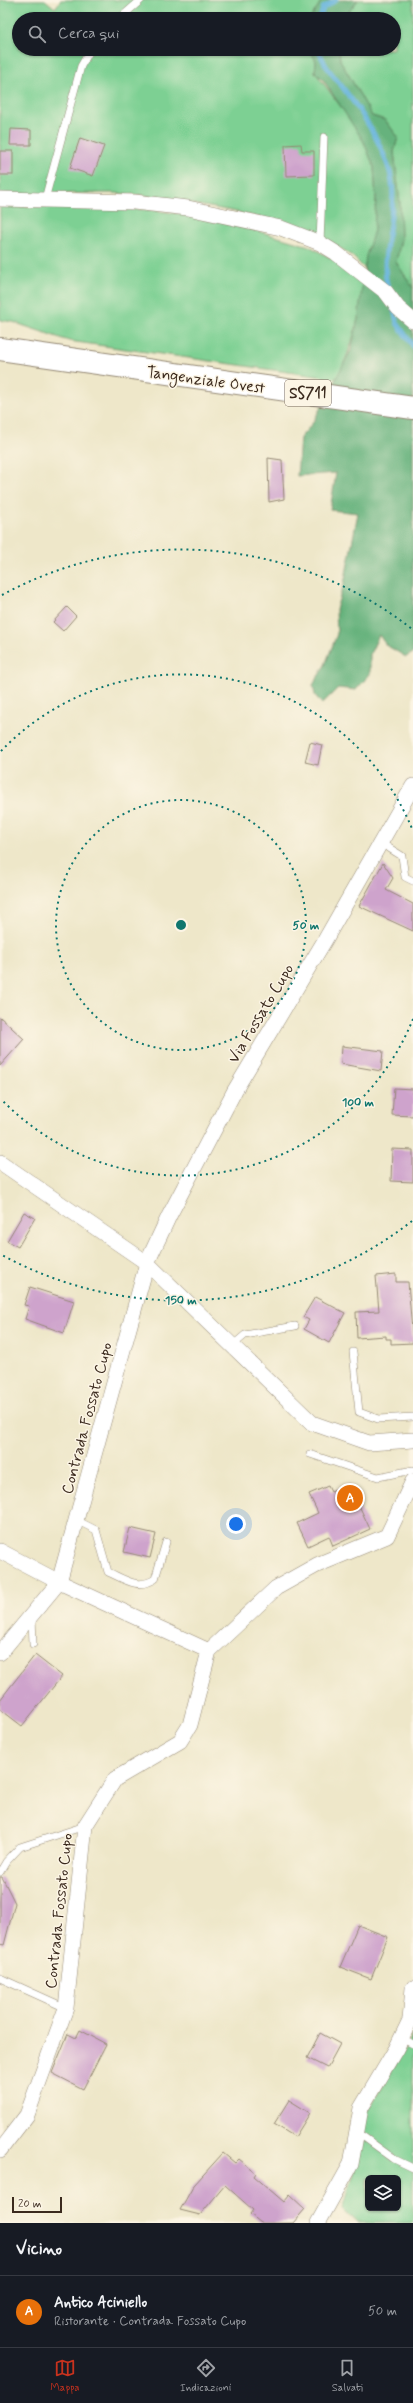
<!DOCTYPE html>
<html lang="it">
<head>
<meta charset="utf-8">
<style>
	:root { --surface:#171b24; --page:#242831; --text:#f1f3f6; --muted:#9ea1a6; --line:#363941; --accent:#c8321e }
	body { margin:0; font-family:Mynerve,sans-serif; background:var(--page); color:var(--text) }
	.controls { position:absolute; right:12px; bottom:12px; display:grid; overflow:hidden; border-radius:6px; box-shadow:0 1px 3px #0004 }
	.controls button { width:36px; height:36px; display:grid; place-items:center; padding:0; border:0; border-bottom:1px solid var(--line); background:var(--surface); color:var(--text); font:20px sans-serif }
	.scale { position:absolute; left:12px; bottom:10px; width:50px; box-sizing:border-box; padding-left:4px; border:2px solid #3b2a1e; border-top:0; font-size:11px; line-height:14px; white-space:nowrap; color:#3b2a1e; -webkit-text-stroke:3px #fcf5e5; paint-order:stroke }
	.you { position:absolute; left:236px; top:1524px; width:14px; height:14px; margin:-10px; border:3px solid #fff; border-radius:50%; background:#1a73e8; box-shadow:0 0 0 6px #1a73e833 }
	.badge { display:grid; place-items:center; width:26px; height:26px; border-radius:50%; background:var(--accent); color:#fff; font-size:13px; font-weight:700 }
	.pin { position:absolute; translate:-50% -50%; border:2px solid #fff; box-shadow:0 1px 4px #0006 }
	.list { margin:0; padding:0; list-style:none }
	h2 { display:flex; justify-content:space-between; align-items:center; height:52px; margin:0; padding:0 16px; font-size:17px }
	h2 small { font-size:13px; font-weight:400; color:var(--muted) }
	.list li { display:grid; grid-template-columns:26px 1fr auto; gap:12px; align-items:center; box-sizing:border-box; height:72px; padding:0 16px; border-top:1px solid var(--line) }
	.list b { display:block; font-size:15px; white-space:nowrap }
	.list p { margin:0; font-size:13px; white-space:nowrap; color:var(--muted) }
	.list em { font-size:13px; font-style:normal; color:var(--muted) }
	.icon { flex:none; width:22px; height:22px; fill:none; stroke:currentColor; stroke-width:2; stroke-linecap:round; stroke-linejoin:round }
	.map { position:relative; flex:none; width:413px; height:2223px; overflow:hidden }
	.search { position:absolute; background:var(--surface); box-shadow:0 1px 3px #0004; left:12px; right:12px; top:12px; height:44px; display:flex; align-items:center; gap:10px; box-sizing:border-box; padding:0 14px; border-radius:22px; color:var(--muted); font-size:15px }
	.sheet { height:124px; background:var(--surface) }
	nav { display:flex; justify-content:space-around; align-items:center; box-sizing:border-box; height:56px; border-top:1px solid var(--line); background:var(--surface); font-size:11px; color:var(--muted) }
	nav a { display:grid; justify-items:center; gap:2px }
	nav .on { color:var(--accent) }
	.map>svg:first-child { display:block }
	.green { fill:#7dd093; stroke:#5c7d58; fill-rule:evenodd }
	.forest { fill:#66b27d; stroke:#506e4e }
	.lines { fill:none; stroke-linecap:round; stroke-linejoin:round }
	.stream { stroke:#62b2dc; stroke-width:5 }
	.building { fill:#cea3cc }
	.lane-casing { stroke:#948874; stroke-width:8 }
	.street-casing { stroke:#948874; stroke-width:16 }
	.primary-casing { stroke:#948874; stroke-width:24 }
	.lane { stroke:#fff; stroke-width:7 }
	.street { stroke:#fff; stroke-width:15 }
	.primary { stroke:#fff; stroke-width:22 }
	.ring { fill:none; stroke:#0f766e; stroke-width:2; stroke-dasharray:2 4 }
	.labels { text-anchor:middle; stroke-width:3; stroke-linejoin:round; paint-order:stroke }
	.shield { fill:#fcf5e5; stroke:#75675a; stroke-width:1 }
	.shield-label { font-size:15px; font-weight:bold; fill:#3b2a1e }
	.street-label { font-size:16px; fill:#3b2a1e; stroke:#fcf5e5 }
	.centre { fill:#0f766e; stroke:#fcf5e5; stroke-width:2 }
	.ring-label { font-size:12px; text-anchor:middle; font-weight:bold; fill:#0f766e; stroke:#fcf5e5; stroke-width:3; stroke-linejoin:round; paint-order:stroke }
</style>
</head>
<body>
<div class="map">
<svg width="413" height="2223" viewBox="0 0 413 2223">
	<rect width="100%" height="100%" fill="#fcf5e5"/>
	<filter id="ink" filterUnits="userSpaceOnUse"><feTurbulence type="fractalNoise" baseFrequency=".025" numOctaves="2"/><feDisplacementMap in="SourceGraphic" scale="8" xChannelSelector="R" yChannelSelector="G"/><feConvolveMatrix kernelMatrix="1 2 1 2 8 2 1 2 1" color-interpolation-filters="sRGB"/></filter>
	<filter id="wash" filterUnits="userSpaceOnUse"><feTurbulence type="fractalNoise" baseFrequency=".012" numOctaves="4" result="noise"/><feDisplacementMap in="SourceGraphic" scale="16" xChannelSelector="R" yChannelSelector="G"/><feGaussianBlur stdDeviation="0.9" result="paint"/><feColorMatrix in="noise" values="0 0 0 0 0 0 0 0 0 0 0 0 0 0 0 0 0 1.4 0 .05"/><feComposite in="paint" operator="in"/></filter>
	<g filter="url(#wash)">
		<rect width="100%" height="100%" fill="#eee7c9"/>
		<!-- green -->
		<g class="green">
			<path d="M 0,0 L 45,0 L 55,8 L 61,0 L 322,0 L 310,19 L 19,19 L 19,49 L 309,49 L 316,61 L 315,72 L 350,119 L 364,142 L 374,167 L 376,198 L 374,230 L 365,269 L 350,254 L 308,229 L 232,211 L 142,195 L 113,193 L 0,194 Z"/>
			<path d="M 358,0 L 413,0 L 413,288 L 396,262 L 401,239 L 400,203 L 394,151 L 398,137 L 385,120 L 372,116 L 340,60 L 339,49 L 394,49 L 394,19 L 343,19 Z"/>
			<path d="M 66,206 L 151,210 L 213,218 L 309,246 L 338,262 L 364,280 C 360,318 353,345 337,379 L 69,341 L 13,322 L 0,320 L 0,207 Z"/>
			<path d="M 413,2035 L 413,2223 L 358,2223 L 343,2209 L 359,2156 L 364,2117 ZM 368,2178 L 398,2178 L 398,2208 L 368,2208 Z"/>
		</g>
		<!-- forest -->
		<g class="forest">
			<path d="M 322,0 L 358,0 L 343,19 L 310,19 Z"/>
			<path d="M 309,49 L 339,49 L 340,60 L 372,116 L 385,120 L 398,137 L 394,152 L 400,203 L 401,239 L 396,262 L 413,288 L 413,653 L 406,657 L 386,645 L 379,635 L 370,654 L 370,674 L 356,690 L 338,688 L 322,704 L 315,695 L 313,685 L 325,665 L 337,634 L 336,609 L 344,584 L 358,513 L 330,510 L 336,473 L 297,476 L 300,438 L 312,424 L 351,350 L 358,319 L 366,256 L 374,230 L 376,198 L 374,167 L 364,142 L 324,81 L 315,72 L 316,61 Z"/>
		</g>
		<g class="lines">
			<!-- stream -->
			<g class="stream">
				<path d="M 320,19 L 323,8 L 336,0"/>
				<path d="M 319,49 C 323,67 336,77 346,92 C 363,114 379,140 388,166 C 403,206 377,248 388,289"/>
				<path d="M 394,310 L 397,323 L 413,346"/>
			</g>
		</g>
		<g id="blocks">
			<!-- building -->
			<g class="building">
				<path d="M 11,129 L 31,130 L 31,145 L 10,145 Z"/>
				<path d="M 80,138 L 104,146 L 93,176 L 70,168 Z"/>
				<path d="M 301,144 L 302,151 L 314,151 L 314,175 L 286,176 L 285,145 Z"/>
				<rect x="0" y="151" width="13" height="24"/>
				<path d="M 268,458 L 282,460 L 284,499 L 269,502 Z"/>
				<path d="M 67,607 L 76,616 L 63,631 L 53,622 Z"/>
				<path d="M 310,742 L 322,745 L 318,765 L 305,762 Z"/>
				<path d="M 383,863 L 393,878 L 386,890 L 413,904 L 413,931 L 359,906 Z"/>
				<path d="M 0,1017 L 24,1039 L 0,1066 Z"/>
				<path d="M 342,1046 L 383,1051 L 381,1071 L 341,1064 Z"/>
				<path d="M 394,1088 L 413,1089 L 413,1116 L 392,1115 Z"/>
				<path d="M 392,1149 L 413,1150 L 413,1182 L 391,1181 Z"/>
				<path d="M 24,1212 L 35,1218 L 18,1247 L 7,1241 Z"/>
				<path d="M 396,1274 L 396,1282 L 408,1282 L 413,1343 L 391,1344 L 391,1339 L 386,1339 L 386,1336 L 357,1338 L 356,1312 L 379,1311 L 376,1276 Z"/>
				<path d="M 30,1287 L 74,1301 L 64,1333 L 25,1319 L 29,1306 L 24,1305 Z"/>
				<path d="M 315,1297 L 345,1313 L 329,1343 L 304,1329 L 309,1320 L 303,1317 Z"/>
				<path d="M 349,1484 L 370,1529 L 333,1546 L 329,1536 L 308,1546 L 297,1523 L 318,1513 L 309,1494 L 328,1486 L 331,1492 Z"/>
				<path d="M 130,1528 L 156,1534 L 150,1558 L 124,1552 Z"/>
				<path d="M 35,1655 L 62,1676 L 22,1726 L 0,1709 L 0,1700 Z"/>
				<path d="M 0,1877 L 2,1877 L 15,1903 L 4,1945 L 0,1944 Z"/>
				<path d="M 358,1925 L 388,1937 L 371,1979 L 340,1967 Z"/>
				<path d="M 80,2030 L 106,2044 L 83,2089 L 52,2073 L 68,2034 L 76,2038 Z"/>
				<path d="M 320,2033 L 340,2044 L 327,2068 L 307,2058 Z"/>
				<path d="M 289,2100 L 310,2113 L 295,2137 L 274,2124 Z"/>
				<path d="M 223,2153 L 235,2163 L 239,2159 L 256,2173 L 254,2176 L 284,2202 L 290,2195 L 305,2209 L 293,2223 L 261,2223 L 250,2214 L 253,2210 L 225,2185 L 200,2215 L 180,2210 L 194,2185 Z"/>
			</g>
		</g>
	</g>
	<g filter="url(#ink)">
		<use href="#blocks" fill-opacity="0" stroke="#948874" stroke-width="1"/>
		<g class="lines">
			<!-- lane casing -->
			<g class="lane-casing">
				<g id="lane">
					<path d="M 119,19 L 141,0"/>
					<path d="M 45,199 L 81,66 L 91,49"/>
					<path d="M 320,243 L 324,137"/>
					<path d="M 381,843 L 402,856 L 405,877 L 413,881"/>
					<path d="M 232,1346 L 245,1335 L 295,1326"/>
					<path d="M 353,1352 L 359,1412 L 378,1419 L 413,1417"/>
					<path d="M 310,1454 L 378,1477 L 413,1470"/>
					<path d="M 76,1520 L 96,1530 L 108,1572 C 124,1579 138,1590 155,1579 L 166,1542"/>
					<path d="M 32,1617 L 33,1644"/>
					<path d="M 0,1872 L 6,1862 L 20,1847 L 85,1826"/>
					<path d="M 0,1978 L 66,2008"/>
					<path d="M 401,2038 L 413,2044"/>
					<path d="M 357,2132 L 394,2159 L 413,2168"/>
				</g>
			</g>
			<!-- street casing -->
			<g class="street-casing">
				<g id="street">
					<path d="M 0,199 L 134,202 L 188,208 L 281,228 L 320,243 L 336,253 L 386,292 L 398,308 L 413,321"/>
					<path d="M 0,1162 L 147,1263 L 312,1423 L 369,1443 L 413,1440"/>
					<path d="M 0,1551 L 59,1582 L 209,1651"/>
					<path d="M 0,1653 L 59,1582 L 147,1263 L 169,1216 L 235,1090 L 325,940 L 413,786"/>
					<path d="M 0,2150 L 27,2115 L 66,2008 L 85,1826 L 115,1779 L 180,1741 L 190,1725 L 209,1651 L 276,1588 L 317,1565 L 387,1536 L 413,1481"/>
					<path d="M 318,2223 L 351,2164 L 361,2108 L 396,2049 L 410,2020 L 413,1988"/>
				</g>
			</g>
			<!-- primary casing -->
			<g class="primary-casing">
				<path id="primary" d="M 0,349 L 413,408"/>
			</g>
			<!-- lane -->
			<use href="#lane" class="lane"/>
			<!-- street -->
			<use href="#street" class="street"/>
			<!-- primary -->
			<use href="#primary" class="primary"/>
		</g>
	</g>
	<!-- distance rings -->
	<g class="ring">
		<circle cx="181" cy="925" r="125"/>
		<path d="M413 1019A250 250 0 0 1 1 1099M1 751A250 250 0 0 1 413 831"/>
		<path d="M412 1221A375 375 0 0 1 2 1255M2 595A375 375 0 0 1 412 629"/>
	</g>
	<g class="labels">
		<!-- shield labels -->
		<rect class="shield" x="285" y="380" width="46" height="26" rx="3"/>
		<g class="shield-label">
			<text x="308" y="398">SS711</text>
		</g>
		<!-- street labels -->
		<g class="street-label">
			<text transform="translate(206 379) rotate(8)" y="6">Tangenziale Ovest</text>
			<text transform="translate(260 1013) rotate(-59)" y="6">Via Fossato Cupo</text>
			<text transform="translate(86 1418) rotate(-75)" y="6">Contrada Fossato Cupo</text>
			<text transform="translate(58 1911) rotate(-84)" y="6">Contrada Fossato Cupo</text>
		</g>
	</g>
	<circle cx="181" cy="925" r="6" class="centre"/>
	<g class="ring-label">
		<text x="306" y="929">50 m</text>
		<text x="358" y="1106">100 m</text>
		<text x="181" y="1304">150 m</text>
	</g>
</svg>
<div class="controls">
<button><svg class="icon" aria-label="layers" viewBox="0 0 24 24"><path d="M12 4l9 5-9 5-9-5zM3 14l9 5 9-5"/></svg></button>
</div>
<div class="scale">20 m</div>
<div class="you"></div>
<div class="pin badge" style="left:350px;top:1498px;background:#e8710a">A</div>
<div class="search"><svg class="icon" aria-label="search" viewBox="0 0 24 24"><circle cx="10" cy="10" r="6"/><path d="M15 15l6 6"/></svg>Cerca qui</div>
</div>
<section class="sheet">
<h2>Vicino<small></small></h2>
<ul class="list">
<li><span class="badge" style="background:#e8710a">A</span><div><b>Antico Aciniello</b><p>Ristorante · Contrada Fossato Cupo</p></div><em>50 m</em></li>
</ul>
</section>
<nav>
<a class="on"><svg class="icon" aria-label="map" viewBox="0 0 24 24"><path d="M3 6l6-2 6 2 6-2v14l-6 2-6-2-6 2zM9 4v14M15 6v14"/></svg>Mappa</a>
<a><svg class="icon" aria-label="directions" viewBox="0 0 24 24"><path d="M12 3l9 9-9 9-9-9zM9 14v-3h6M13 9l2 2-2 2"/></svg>Indicazioni</a>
<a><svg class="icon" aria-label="saved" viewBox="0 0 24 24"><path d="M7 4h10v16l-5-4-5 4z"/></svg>Salvati</a>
</nav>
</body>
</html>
